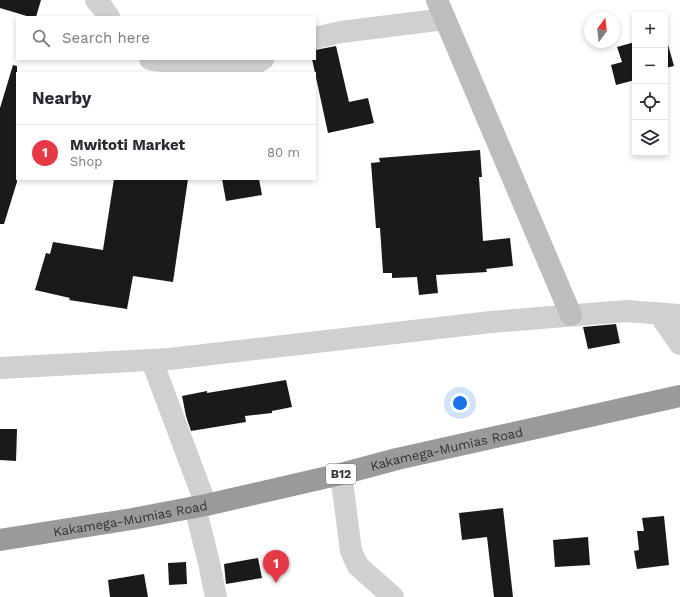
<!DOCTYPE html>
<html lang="en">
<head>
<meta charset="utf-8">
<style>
	:root { --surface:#fff; --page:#f7f7f7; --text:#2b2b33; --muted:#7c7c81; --line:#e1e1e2; --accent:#e63946 }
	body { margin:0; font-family:"Work Sans",sans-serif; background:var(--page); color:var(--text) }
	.controls { position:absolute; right:12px; top:12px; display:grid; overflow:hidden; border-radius:0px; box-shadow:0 2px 6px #0003 }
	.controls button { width:36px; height:36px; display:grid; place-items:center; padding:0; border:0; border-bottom:1px solid var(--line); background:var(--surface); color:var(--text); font:20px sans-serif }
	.compass { position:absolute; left:584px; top:12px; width:36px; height:36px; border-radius:50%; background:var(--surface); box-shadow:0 2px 6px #0003; rotate:15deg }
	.you { position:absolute; left:460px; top:403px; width:14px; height:14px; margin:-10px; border:3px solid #fff; border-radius:50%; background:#1a73e8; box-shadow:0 0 0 6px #1a73e833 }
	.badge { display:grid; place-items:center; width:26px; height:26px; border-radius:50%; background:var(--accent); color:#fff; font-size:13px; font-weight:700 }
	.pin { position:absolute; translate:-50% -33px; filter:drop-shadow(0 1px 2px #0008) }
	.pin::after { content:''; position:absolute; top:21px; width:14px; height:12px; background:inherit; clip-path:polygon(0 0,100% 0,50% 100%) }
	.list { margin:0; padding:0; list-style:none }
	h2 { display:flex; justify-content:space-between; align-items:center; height:52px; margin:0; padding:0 16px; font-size:17px }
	h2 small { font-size:13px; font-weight:400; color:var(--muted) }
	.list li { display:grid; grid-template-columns:26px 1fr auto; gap:12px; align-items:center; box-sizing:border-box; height:56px; padding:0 16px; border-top:1px solid var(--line) }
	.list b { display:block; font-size:15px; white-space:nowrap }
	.list p { margin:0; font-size:13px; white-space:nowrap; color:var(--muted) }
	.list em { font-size:13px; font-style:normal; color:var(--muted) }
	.icon { flex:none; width:22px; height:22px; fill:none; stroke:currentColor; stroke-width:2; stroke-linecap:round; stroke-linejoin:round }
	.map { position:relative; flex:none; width:680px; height:597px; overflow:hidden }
	.search { position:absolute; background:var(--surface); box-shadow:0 2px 6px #0003; left:16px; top:16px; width:300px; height:44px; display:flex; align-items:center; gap:10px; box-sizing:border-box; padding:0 14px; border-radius:0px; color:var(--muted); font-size:15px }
	.panel { position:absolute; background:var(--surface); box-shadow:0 2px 6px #0003; left:16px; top:72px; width:300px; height:108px; border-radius:0px }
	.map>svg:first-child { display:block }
	.building { fill:#1a1a1a }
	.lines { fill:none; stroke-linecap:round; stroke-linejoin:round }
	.street { stroke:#d0d0d0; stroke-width:22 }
	.secondary { stroke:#bdbdbd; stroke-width:22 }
	.highway { stroke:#9a9a9a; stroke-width:22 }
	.labels { text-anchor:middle; stroke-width:4; stroke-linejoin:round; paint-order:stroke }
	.shield { fill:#fff; stroke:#707070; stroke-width:1 }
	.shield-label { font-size:12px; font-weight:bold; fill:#333 }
	.street-label { font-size:13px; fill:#333; stroke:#fff }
</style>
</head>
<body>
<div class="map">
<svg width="680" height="597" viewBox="0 0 680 597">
	<rect width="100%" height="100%" fill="#fff"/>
	<!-- building -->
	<g class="building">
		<path d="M 0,0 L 41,0 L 36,17 L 30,17 L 0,8 Z"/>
		<path d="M 665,34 L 674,66 L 665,68 Z"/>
		<path d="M 635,42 L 635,80 L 616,85 L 611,65 L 622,62 L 617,47 Z"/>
		<path d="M 336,46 L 349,102 L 368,98 L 374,123 L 328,133 L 312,59 L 315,59 L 315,50 Z"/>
		<path d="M 13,65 L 17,66 L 17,182 L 4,224 L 0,224 L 0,108 Z"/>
		<path d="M 480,150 L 482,177 L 479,177 L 483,241 L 510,238 L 513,266 L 486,269 L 487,272 L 436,275 L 438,293 L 419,295 L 417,277 L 392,278 L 392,273 L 383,273 L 380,228 L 376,228 L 371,163 L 380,162 L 379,158 Z"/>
		<path d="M 114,179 L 188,179 L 173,282 L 133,276 L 127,309 L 69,300 L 70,298 L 35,290 L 46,253 L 50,254 L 53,242 L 103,250 Z"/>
		<path d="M 222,179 L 259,179 L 262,195 L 226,201 Z"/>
		<path d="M 616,324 L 620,343 L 588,349 L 583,327 Z"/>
		<path d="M 286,380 L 292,407 L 272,411 L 272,413 L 245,416 L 246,422 L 191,431 L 186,416 L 182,396 L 207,391 L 207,393 Z"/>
		<path d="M 0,429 L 17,429 L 16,461 L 0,460 Z"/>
		<path d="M 503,508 L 513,597 L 494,597 L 487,537 L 462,540 L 459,513 Z"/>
		<path d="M 664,516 L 669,565 L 637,569 L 634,551 L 639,550 L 637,531 L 644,531 L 642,518 Z"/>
		<path d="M 588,537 L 590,565 L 555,567 L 553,540 Z"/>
		<path d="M 258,558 L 262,578 L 226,584 L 224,564 Z"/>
		<path d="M 186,562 L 187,584 L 169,585 L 168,563 Z"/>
		<path d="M 144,574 L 148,597 L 110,597 L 108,580 Z"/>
	</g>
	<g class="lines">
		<!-- street -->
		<g class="street">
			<path d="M 96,0 L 102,7 L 109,17"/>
			<path d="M 315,38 L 341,32 L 445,19"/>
			<path d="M 150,59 L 153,60 L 204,65 L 253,65 L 263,59"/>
			<path d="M 659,314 L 680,344"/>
			<path d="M 152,361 L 206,505"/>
			<path d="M 0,368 L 169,359 L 491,322 L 626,311 L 680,315"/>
			<path d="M 341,474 L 351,551 L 358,566 L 393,597"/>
			<path d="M 195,507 L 209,563 L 216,597"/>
		</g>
		<!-- secondary -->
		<path class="secondary" d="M 437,0 L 571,315"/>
		<!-- highway -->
		<path class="highway" id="s1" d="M 0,540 L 132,519 L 206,505 L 341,474 L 397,459 L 680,396"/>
	</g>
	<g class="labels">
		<!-- shield labels -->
		<rect class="shield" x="326" y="464" width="30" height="20" rx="3"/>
		<g class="shield-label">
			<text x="341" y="478">B12</text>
		</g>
		<!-- street labels -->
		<g class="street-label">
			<text dy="5" stroke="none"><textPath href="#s1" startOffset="456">Kakamega-Mumias Road</textPath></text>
			<text dy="5" stroke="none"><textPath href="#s1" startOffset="132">Kakamega-Mumias Road</textPath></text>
		</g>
	</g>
</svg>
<div class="controls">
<button>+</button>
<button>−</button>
<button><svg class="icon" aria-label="locate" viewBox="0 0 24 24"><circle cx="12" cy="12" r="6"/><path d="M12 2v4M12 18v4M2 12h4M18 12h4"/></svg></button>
<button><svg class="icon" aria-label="layers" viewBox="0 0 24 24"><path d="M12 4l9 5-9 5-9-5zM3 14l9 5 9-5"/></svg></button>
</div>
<svg class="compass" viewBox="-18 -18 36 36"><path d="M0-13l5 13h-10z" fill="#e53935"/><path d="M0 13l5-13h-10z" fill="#7c7c81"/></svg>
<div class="you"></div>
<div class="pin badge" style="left:276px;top:583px">1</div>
<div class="search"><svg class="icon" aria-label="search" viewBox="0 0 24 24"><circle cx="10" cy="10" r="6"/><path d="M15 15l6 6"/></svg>Search here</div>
<section class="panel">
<h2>Nearby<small></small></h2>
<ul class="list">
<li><span class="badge">1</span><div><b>Mwitoti Market</b><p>Shop</p></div><em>80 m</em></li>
</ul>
</section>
</div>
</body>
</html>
